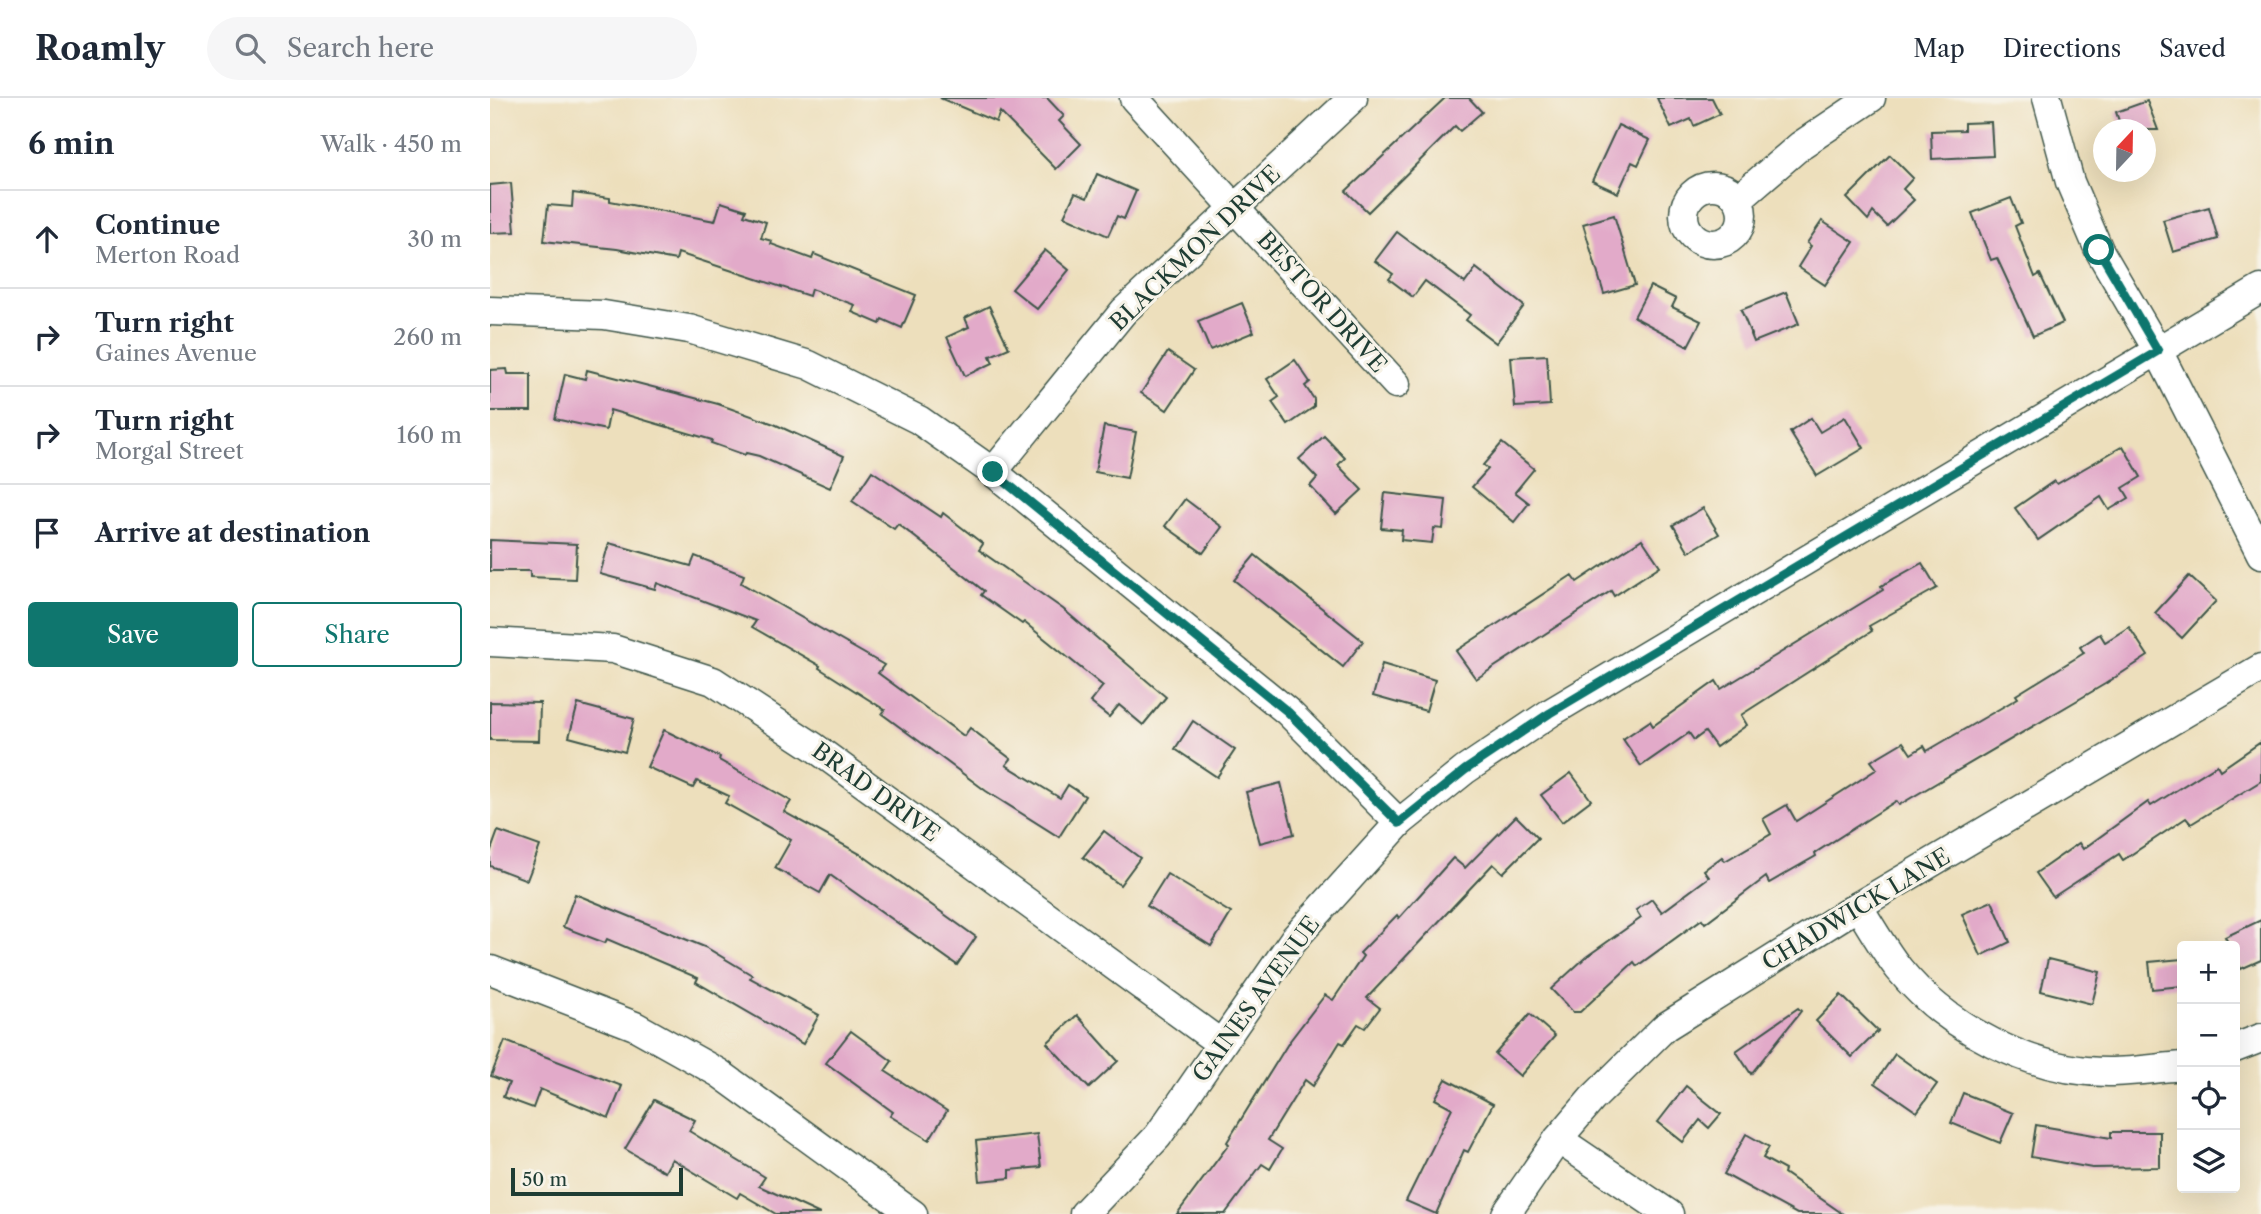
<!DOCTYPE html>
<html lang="en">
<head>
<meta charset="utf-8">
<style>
	:root { --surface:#fff; --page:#f6f6f7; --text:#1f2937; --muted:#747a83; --line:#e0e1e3; --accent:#0f766e }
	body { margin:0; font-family:"Libre Caslon Text",serif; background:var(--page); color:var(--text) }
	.controls { position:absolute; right:21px; bottom:21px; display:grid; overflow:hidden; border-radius:7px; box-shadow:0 7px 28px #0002 }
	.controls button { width:63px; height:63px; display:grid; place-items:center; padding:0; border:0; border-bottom:2px solid var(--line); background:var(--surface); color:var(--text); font:35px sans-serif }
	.compass { position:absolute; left:1603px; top:21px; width:63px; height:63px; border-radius:50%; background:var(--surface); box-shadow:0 7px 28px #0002; rotate:22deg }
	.scale { position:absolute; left:21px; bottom:18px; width:172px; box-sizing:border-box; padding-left:7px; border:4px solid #1f3d34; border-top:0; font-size:19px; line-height:24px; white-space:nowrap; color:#1f3d34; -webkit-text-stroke:5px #f7f3e8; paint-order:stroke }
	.stop { position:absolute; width:21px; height:21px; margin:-16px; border:5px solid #0f766e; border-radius:50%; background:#fff }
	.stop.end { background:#0f766e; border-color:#fff; box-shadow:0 2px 7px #0008 }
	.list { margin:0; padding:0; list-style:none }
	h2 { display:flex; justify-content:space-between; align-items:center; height:91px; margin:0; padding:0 28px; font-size:30px }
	h2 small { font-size:23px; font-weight:400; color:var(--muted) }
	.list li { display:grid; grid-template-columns:46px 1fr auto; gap:21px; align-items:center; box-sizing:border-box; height:98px; padding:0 28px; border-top:2px solid var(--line) }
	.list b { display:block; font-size:26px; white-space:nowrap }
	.list p { margin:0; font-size:23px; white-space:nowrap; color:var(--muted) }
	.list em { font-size:23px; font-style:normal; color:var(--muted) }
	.actions { display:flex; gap:14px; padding:21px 28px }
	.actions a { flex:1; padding:16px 0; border:2px solid var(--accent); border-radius:7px; text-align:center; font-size:24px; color:var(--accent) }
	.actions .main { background:var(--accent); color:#fff }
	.icon { flex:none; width:38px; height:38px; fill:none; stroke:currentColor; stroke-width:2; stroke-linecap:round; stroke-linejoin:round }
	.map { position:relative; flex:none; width:1771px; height:1116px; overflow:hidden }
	header { display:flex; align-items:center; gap:42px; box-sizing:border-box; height:98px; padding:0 35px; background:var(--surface); border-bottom:2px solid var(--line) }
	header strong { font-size:33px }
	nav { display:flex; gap:38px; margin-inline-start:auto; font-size:24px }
	.search { width:490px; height:63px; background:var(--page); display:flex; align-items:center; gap:18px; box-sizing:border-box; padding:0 24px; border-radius:38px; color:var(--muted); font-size:26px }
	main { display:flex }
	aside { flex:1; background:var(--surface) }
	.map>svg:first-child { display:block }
	.building { fill:#e2aac9 }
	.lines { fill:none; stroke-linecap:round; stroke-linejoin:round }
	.minor-casing { stroke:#3e5548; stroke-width:31 }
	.minor { stroke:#fff; stroke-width:28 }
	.route { stroke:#0f766e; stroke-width:9 }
	.labels { text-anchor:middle; stroke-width:6; stroke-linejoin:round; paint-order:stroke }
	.street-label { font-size:23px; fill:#1f3d34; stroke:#f7f3e8 }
</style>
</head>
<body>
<header>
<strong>Roamly</strong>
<div class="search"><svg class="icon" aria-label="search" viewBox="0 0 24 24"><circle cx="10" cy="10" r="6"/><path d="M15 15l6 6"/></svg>Search here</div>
<nav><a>Map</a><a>Directions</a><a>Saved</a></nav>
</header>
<main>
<aside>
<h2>6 min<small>Walk · 450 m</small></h2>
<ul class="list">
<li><svg class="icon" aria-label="ahead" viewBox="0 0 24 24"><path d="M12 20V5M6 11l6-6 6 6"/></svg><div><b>Continue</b><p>Merton Road</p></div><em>30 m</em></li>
<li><svg class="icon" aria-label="right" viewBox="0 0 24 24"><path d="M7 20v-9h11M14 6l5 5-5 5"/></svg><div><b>Turn right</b><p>Gaines Avenue</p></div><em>260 m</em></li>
<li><svg class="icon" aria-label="right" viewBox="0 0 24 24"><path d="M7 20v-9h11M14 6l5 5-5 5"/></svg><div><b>Turn right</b><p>Morgal Street</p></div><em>160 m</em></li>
<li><svg class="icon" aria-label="arrive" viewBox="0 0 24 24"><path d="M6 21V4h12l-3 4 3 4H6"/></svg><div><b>Arrive at destination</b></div></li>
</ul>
<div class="actions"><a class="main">Save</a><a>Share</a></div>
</aside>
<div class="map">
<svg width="1771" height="1116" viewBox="0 0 1771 1116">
	<rect width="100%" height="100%" fill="#f7f3e8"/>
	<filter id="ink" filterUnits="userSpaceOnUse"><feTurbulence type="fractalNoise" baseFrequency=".0143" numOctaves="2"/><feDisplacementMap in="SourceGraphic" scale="14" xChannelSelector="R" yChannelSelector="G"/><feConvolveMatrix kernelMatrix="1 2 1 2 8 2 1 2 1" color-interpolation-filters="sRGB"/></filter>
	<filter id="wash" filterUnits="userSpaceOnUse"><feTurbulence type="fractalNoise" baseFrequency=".00686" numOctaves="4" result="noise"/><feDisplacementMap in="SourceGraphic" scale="28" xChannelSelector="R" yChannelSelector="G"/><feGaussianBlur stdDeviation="1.57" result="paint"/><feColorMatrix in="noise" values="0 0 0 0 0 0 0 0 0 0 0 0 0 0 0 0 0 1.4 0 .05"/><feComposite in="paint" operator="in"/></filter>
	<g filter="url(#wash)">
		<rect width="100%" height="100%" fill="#eddfbc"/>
		<g id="blocks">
			<!-- building -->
			<g class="building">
				<path d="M 450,0 L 557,0 L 574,18 L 569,23 L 591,46 L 566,71 L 510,14 L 506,24 Z"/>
				<path d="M 955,0 L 979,0 L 992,14 L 970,33 L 965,28 L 878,114 L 856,93 Z"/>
				<path d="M 1167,0 L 1222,0 L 1230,16 L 1204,28 L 1201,21 L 1181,30 Z"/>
				<path d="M 1657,3 L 1668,32 L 1632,32 L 1626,14 Z"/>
				<path d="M 1501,24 L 1503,58 L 1442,61 L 1441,33 L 1474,32 L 1474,25 Z"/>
				<path d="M 1128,27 L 1160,42 L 1148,67 L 1142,64 L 1128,95 L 1102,83 Z"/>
				<path d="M 1400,57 L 1423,80 L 1413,91 L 1424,102 L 1397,128 L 1383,114 L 1378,122 L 1357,100 Z"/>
				<path d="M 607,76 L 646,93 L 634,121 L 627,118 L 618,138 L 574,118 L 585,95 L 597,100 Z"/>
				<path d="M 21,85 L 25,134 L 0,135 L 0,87 Z"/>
				<path d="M 83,95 L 120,100 L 120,103 L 225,123 L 231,104 L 256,112 L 254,117 L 276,124 L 271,140 L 282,143 L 281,146 L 322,161 L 324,156 L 426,197 L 412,230 L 392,221 L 390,226 L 362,214 L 365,207 L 321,191 L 319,198 L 188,155 L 186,162 L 127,151 L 54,143 L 58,107 L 82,109 Z"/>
				<path d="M 1521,100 L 1531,125 L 1525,128 L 1545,179 L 1550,176 L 1573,225 L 1543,238 L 1507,160 L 1501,162 L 1482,115 Z"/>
				<path d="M 1719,109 L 1728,141 L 1683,154 L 1673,122 Z"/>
				<path d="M 1124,117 L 1145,187 L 1114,196 L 1093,126 Z"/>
				<path d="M 1332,123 L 1364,144 L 1335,187 L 1308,169 L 1321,148 L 1317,145 Z"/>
				<path d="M 907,134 L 975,185 L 986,170 L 1034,208 L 1006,245 L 976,222 L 980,217 L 935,183 L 923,199 L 899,181 L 903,176 L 885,163 Z"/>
				<path d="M 555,152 L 579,172 L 547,211 L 522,191 Z"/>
				<path d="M 1160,188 L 1186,201 L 1182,209 L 1211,223 L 1198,248 L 1144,219 Z"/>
				<path d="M 1296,194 L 1309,226 L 1264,244 L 1251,212 Z"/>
				<path d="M 752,205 L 764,234 L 720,252 L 708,223 Z"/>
				<path d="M 499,208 L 519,250 L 500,258 L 503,265 L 475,278 L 457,239 L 479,229 L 475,220 Z"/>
				<path d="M 678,254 L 704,272 L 677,312 L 651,295 Z"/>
				<path d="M 1057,257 L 1060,307 L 1025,309 L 1021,259 Z"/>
				<path d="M 805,262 L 820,284 L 815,288 L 824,301 L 824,309 L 798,327 L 782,304 L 789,299 L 777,281 Z"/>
				<path d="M 17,271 L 18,276 L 41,276 L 41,313 L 0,313 L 0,272 Z"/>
				<path d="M 97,272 L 228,306 L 284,326 L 354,358 L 340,390 L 269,358 L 256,355 L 255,357 L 221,345 L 222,342 L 120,312 L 116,332 L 65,321 L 75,276 L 95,281 Z"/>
				<path d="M 1355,319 L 1374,350 L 1327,378 L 1300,334 L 1321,320 L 1330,334 Z"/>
				<path d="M 614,328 L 646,334 L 637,380 L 605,374 Z"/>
				<path d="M 834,338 L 855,360 L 848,367 L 872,392 L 846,416 L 820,388 L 827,380 L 809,361 Z"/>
				<path d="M 1012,345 L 1044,371 L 1025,394 L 1039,405 L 1024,424 L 982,389 L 998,371 L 993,367 Z"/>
				<path d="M 1633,348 L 1651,379 L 1633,390 L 1639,400 L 1619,412 L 1611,399 L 1548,442 L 1525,410 L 1564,383 L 1567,386 Z"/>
				<path d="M 382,373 L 451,419 L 453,415 L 493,446 L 489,452 L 573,511 L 676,599 L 653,627 L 629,607 L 619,619 L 600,604 L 613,588 L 534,524 L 532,526 L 491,497 L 494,493 L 408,426 L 404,431 L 362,403 Z"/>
				<path d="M 895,395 L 956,402 L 953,431 L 944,430 L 942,445 L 911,442 L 912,432 L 891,430 Z"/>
				<path d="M 695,401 L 732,429 L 713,455 L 675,428 Z"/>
				<path d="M 1213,410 L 1229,436 L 1199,454 L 1183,427 Z"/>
				<path d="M 1152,441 L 1170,468 L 1124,498 L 1121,493 L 986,581 L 966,553 L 1082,477 L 1087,484 Z"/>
				<path d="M 0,442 L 87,446 L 85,481 L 40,479 L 40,473 L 0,473 Z"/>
				<path d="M 119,445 L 201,468 L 205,458 L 254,477 L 251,485 L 394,567 L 388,575 L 474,638 L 480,630 L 521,661 L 516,667 L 570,700 L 578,687 L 595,698 L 569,739 L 496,693 L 437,649 L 392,616 L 395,612 L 329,570 L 330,568 L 262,529 L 266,523 L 167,485 L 165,491 L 110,476 Z"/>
				<path d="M 765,457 L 873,543 L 853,569 L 744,482 Z"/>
				<path d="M 1432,465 L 1447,490 L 1379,528 L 1382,533 L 1251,617 L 1257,627 L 1226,649 L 1215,634 L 1204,642 L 1199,635 L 1151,668 L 1133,641 L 1160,623 L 1163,628 L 1226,583 L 1231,591 L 1393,492 L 1391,488 Z"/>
				<path d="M 1699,478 L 1726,503 L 1692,540 L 1665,515 Z"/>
				<path d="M 1639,529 L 1658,558 L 1615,586 L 1409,707 L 1406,703 L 1325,755 L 1326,758 L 1279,785 L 1276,779 L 1215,825 L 1212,821 L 1147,868 L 1144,864 L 1090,914 L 1083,914 L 1061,891 L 1096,859 L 1151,820 L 1146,812 L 1162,801 L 1172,814 L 1219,779 L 1214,772 L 1232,759 L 1235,763 L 1281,736 L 1273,721 L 1297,707 L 1306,723 L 1387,671 L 1381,663 L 1413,644 L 1421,656 L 1434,648 L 1437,653 L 1528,600 L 1526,597 L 1594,555 L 1590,549 L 1610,536 L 1615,544 Z"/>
				<path d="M 892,566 L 945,582 L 936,613 L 883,598 Z"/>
				<path d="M 0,604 L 50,605 L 49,643 L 0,642 Z"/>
				<path d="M 88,606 L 144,621 L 135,654 L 79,639 Z"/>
				<path d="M 703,623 L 745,652 L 727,679 L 685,651 Z"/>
				<path d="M 174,632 L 230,659 L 229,662 L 301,703 L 294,714 L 372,757 L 486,839 L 467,867 L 340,777 L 330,795 L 285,770 L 301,742 L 235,705 L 239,698 L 207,683 L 203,690 L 157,669 Z"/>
				<path d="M 1771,644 L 1771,683 L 1701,726 L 1696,720 L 1633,762 L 1629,756 L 1563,799 L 1546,775 L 1589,745 L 1593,751 L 1658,704 L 1661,708 L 1727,667 L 1730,672 Z"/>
				<path d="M 1081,675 L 1101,702 L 1072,724 L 1051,697 Z"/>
				<path d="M 791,685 L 804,736 L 770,745 L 756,694 Z"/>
				<path d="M 1026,718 L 1048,740 L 1013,775 L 1003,766 L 877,900 L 890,910 L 875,930 L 868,926 L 854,946 L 850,944 L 823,988 L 815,982 L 778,1042 L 792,1051 L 780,1071 L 772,1066 L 735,1116 L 687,1116 L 739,1046 L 737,1044 L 799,944 L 835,897 L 843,902 L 873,858 L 870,855 L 907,817 L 909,820 L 963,760 L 975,770 Z"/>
				<path d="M 8,733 L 50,748 L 37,782 L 0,768 L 0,755 Z"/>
				<path d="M 614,733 L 650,760 L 630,787 L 593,759 Z"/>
				<path d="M 677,776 L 741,815 L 721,848 L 657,808 Z"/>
				<path d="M 85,796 L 217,850 L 262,877 L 260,880 L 329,917 L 313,946 L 206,884 L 208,880 L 117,841 L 115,845 L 73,829 Z"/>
				<path d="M 1502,803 L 1520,844 L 1491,858 L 1472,816 Z"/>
				<path d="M 1771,822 L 1771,862 L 1751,871 L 1745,859 L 1745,848 L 1740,848 L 1735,839 Z"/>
				<path d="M 1558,861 L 1610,874 L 1602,906 L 1551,893 Z"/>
				<path d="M 1692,861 L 1692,888 L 1662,891 L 1659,864 Z"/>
				<path d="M 1351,897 L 1388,933 L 1362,959 L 1326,923 Z"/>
				<path d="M 1308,910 L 1311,913 L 1261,976 L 1246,953 Z"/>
				<path d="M 1040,916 L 1065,938 L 1030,978 L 1005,956 Z"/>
				<path d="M 587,917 L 628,963 L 599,990 L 557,945 Z"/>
				<path d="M 361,933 L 402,963 L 395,973 L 457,1013 L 439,1042 L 400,1018 L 403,1014 L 336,965 Z"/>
				<path d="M 15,943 L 132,988 L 119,1020 L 50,991 L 43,1010 L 13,999 L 19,985 L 1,978 Z"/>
				<path d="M 1405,956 L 1447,986 L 1427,1014 L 1385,985 Z"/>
				<path d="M 956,981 L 1003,1006 L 978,1054 L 974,1052 L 946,1116 L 916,1103 L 962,1010 L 945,1001 Z"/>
				<path d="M 1196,988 L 1231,1016 L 1219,1030 L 1210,1022 L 1193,1044 L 1168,1024 Z"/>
				<path d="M 1473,995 L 1523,1015 L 1510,1045 L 1461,1025 Z"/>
				<path d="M 164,1002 L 205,1022 L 199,1033 L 275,1079 L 269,1088 L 330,1116 L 286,1116 L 250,1095 L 247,1100 L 182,1061 L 175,1074 L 135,1051 Z"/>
				<path d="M 1546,1027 L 1621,1040 L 1621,1034 L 1670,1034 L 1670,1069 L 1602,1070 L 1541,1059 Z"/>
				<path d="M 547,1036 L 551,1069 L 520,1072 L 520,1080 L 490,1083 L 486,1043 Z"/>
				<path d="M 1256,1036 L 1279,1049 L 1273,1060 L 1295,1072 L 1294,1075 L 1353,1116 L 1307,1116 L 1234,1076 Z"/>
			</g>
		</g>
	</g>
	<g filter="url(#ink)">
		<use href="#blocks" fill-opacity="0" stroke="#3e5548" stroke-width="2"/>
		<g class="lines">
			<!-- minor casing -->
			<g class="minor-casing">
				<g id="minor">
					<path d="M 644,0 L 906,286"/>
					<path d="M 1557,0 L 1580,84 L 1609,152 L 1668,253 L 1771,456"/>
					<circle cx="1223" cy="117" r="29"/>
					<path d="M 1248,101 L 1311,47 L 1381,0"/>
					<path d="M 0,213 L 114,217 L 199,231 L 319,267 L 429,322 L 503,374 L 798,614 L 909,725"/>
					<path d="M 503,374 L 634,213 L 863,0"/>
					<path d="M 0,544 L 123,551 L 223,583 L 324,649 L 730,945"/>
					<path d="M 1368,808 C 1381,829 1394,852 1409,871 C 1457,930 1541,974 1618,974 C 1642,974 1668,970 1692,968"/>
					<path d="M 1,872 L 145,928 L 229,975 L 423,1116"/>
					<path d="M 1745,950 L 1771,940"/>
					<path d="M 1068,1041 L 1179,1116"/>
					<path d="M 594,1116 L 668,1038 L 804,841 L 909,725 L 975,672 L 1060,615 L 1771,191"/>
					<path d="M 1016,1116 L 1068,1041 L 1102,1001 L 1175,929 L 1368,808 L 1771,570"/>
				</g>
			</g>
			<!-- minor -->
			<use href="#minor" class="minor"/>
		</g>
	</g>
	<g class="lines" filter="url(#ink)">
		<!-- route -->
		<path class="route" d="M 503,374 L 798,614 L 909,725 L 975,672 L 1060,615 L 1668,253 L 1609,152"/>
	</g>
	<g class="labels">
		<!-- street labels -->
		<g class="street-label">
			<text transform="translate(705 150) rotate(-44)" y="8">BLACKMON DRIVE</text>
			<text transform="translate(832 204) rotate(48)" y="8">BESTOR DRIVE</text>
			<text transform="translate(386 694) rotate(36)" y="8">BRAD DRIVE</text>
			<text transform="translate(1366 811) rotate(-31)" y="8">CHADWICK LANE</text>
			<text transform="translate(766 901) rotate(-54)" y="8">GAINES AVENUE</text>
		</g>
	</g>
</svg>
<div class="controls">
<button>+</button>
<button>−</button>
<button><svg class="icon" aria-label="locate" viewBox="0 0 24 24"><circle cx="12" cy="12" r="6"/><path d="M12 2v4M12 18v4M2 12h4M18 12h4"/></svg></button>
<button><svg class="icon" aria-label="layers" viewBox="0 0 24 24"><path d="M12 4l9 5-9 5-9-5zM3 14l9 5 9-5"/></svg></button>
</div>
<svg class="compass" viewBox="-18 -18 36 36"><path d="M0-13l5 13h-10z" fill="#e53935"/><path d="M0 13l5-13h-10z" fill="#747a83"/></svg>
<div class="scale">50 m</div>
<div class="stop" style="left:1609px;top:152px"></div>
<div class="stop end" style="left:503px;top:374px"></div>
</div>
</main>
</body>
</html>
